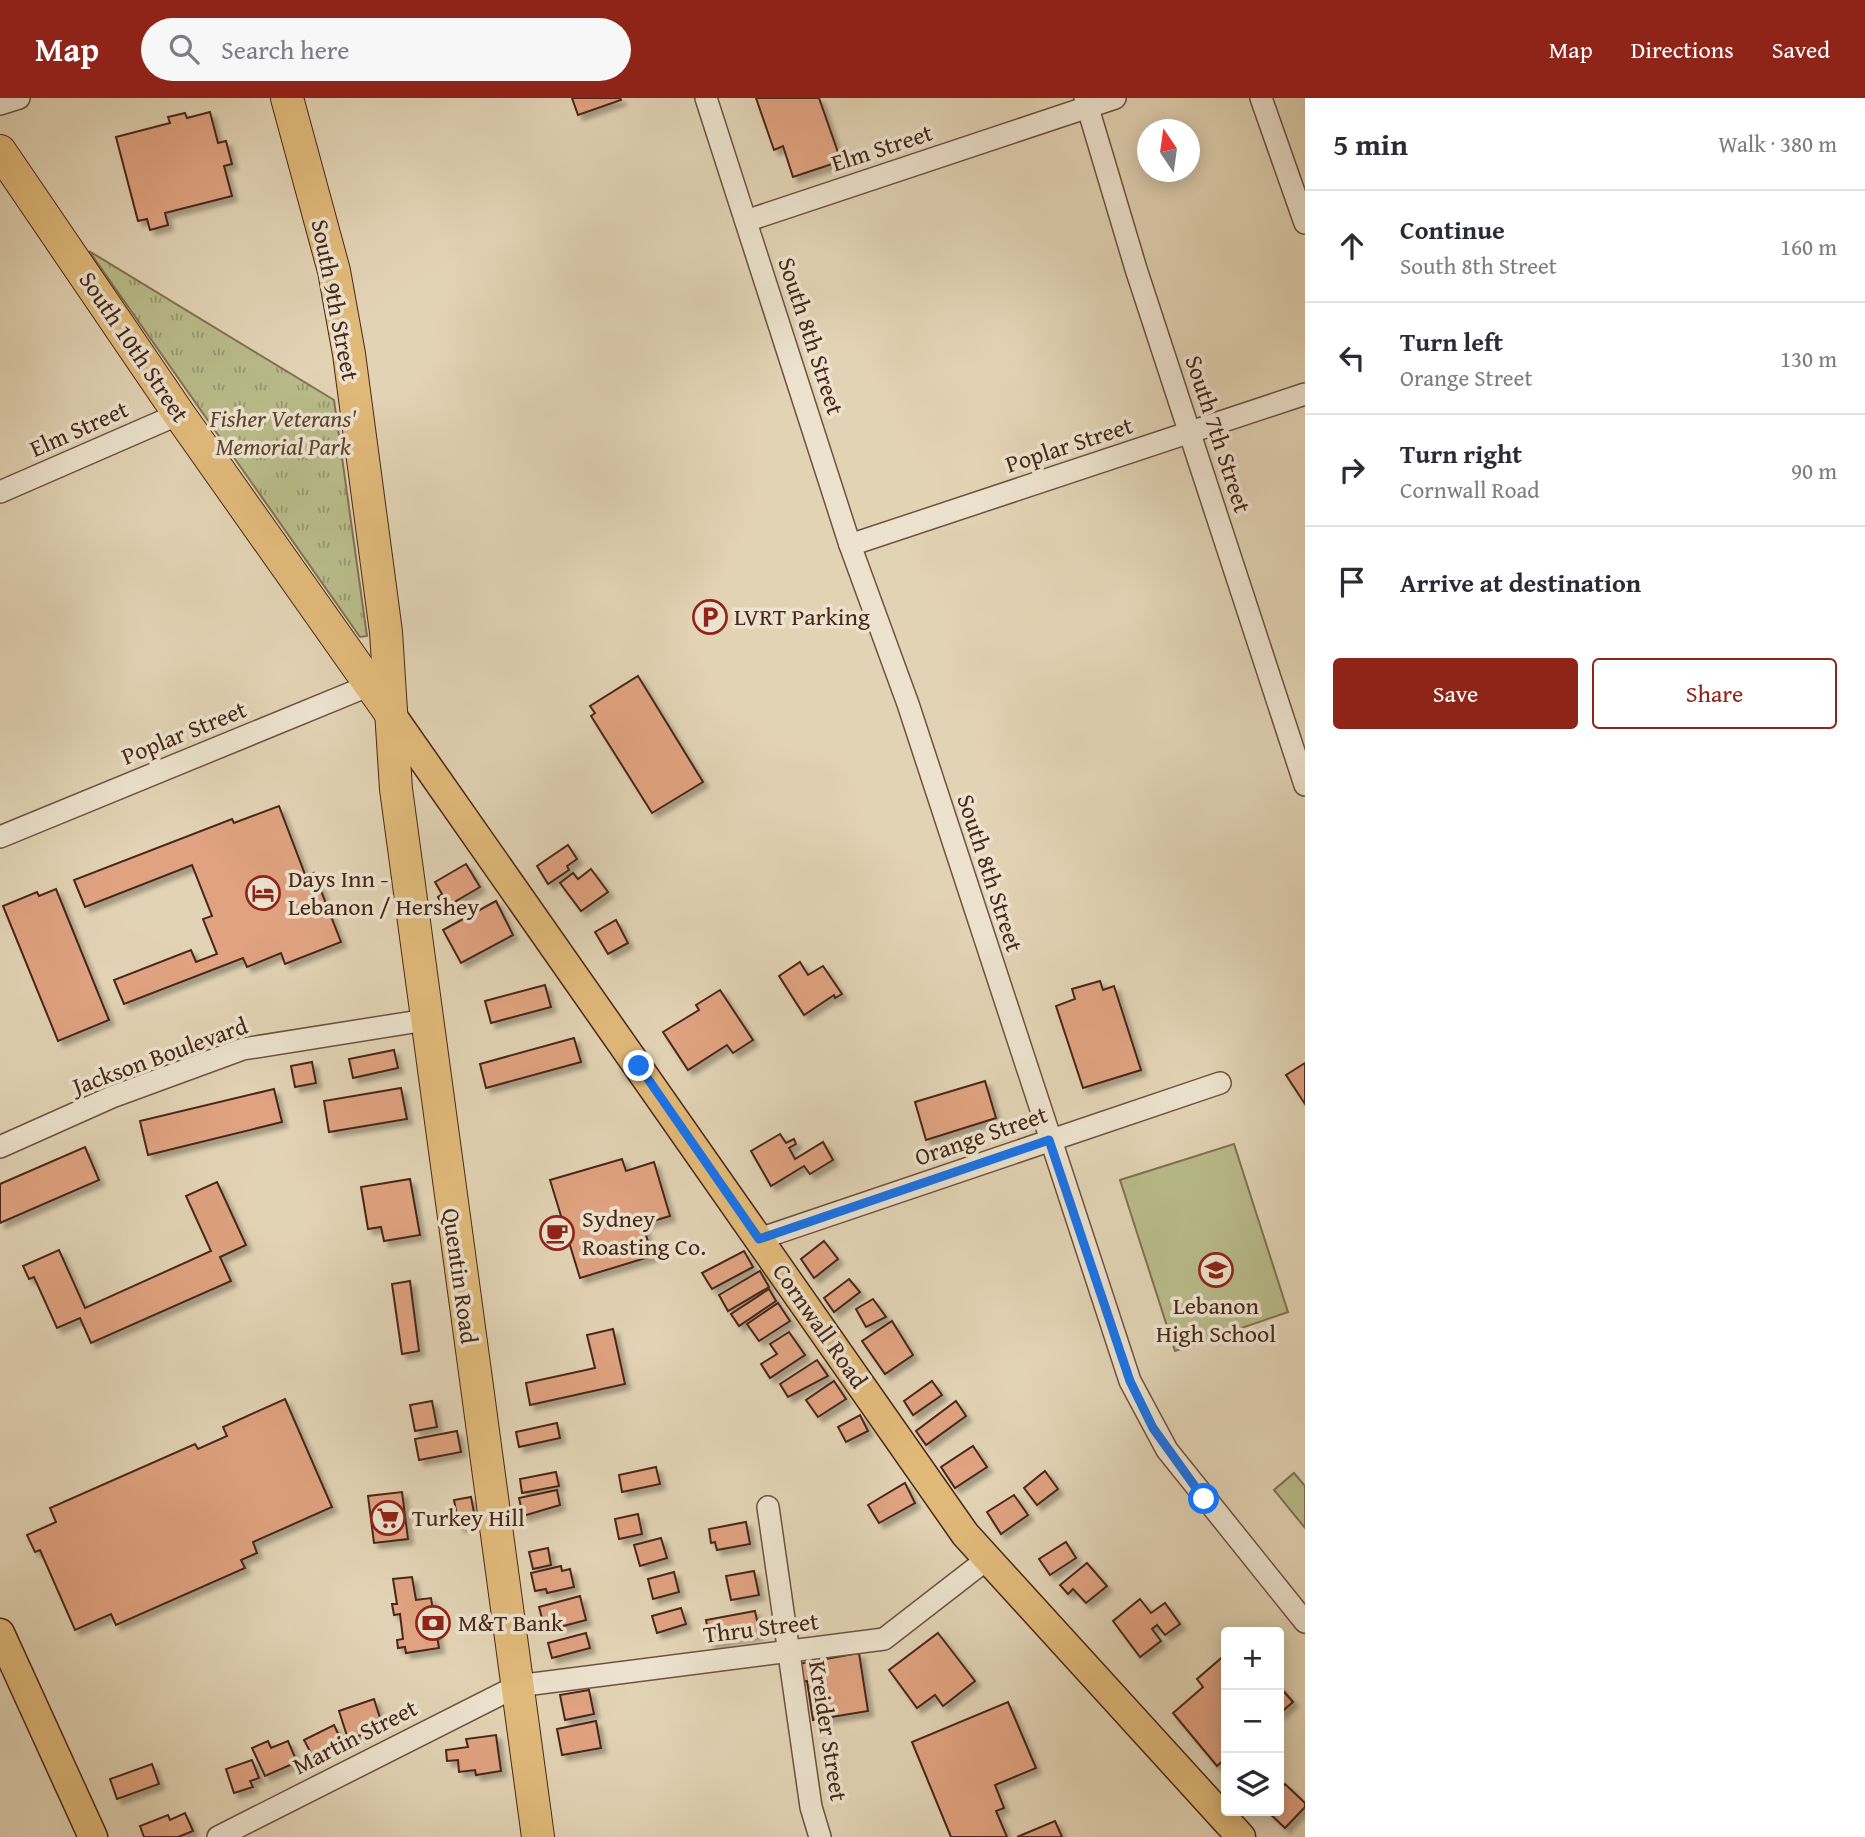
<!DOCTYPE html>
<html lang="en">
<head>
<meta charset="utf-8">
<style>
	:root { --surface:#fff; --page:#f7f7f7; --text:#2b2b33; --muted:#7c7c81; --line:#e1e1e2; --accent:#8f2418 }
	body { margin:0; font-family:"Gentium Book Plus",serif; background:var(--page); color:var(--text) }
	.controls { position:absolute; right:21px; bottom:21px; display:grid; overflow:hidden; border-radius:7px; box-shadow:0 4px 18px #0003 }
	.controls button { width:63px; height:63px; display:grid; place-items:center; padding:0; border:0; border-bottom:2px solid var(--line); background:var(--surface); color:var(--text); font:35px sans-serif }
	.compass { position:absolute; left:1137px; top:21px; width:63px; height:63px; border-radius:50%; background:var(--surface); box-shadow:0 4px 18px #0003; rotate:347deg }
	.stop { position:absolute; width:21px; height:21px; margin:-16px; border:5px solid #1a73e8; border-radius:50%; background:#fff }
	.stop.end { background:#1a73e8; border-color:#fff; box-shadow:0 2px 7px #0008 }
	.list { margin:0; padding:0; list-style:none }
	h2 { display:flex; justify-content:space-between; align-items:center; height:91px; margin:0; padding:0 28px; font-size:30px }
	h2 small { font-size:23px; font-weight:400; color:var(--muted) }
	.list li { display:grid; grid-template-columns:46px 1fr auto; gap:21px; align-items:center; box-sizing:border-box; height:112px; padding:0 28px; border-top:2px solid var(--line) }
	.list b { display:block; font-size:26px; white-space:nowrap }
	.list p { margin:0; font-size:23px; white-space:nowrap; color:var(--muted) }
	.list em { font-size:23px; font-style:normal; color:var(--muted) }
	.actions { display:flex; gap:14px; padding:21px 28px }
	.actions a { flex:1; padding:16px 0; border:2px solid var(--accent); border-radius:7px; text-align:center; font-size:24px; color:var(--accent) }
	.actions .main { background:var(--accent); color:#fff }
	.icon { flex:none; width:38px; height:38px; fill:none; stroke:currentColor; stroke-width:2; stroke-linecap:round; stroke-linejoin:round }
	.map { position:relative; flex:none; width:1305px; height:1739px; overflow:hidden }
	header { display:flex; align-items:center; gap:42px; box-sizing:border-box; height:98px; padding:0 35px; background:var(--accent); color:#fff }
	header strong { font-size:33px }
	nav { display:flex; gap:38px; margin-inline-start:auto; font-size:24px }
	.search { width:490px; height:63px; background:var(--page); display:flex; align-items:center; gap:18px; box-sizing:border-box; padding:0 24px; border-radius:38px; color:var(--muted); font-size:26px }
	main { display:flex }
	aside { flex:1; background:var(--surface) }
	.map>svg:first-child { display:block }
	.park { fill:url(#park-tufts); stroke:#817152; stroke-width:2 }
	.garden { fill:#b9bb89; stroke:#817152; stroke-width:2 }
	.building { fill:#e0a280; stroke:#49271a; stroke-width:2; filter:url(#shadow) }
	.lines { fill:none; stroke-linecap:round; stroke-linejoin:round }
	.minor-casing { stroke:#6f5240; stroke-width:24 }
	.major-casing { stroke:#49271a; stroke-width:31 }
	.highway-casing { stroke:#49271a; stroke-width:34 }
	.minor { stroke:#ece2ce; stroke-width:21 }
	.major { stroke:#e1ba7a; stroke-width:28 }
	.highway { stroke:#e1ba7a; stroke-width:32 }
	.route { stroke:#1a73e8; stroke-width:9 }
	.labels { text-anchor:middle; stroke-width:7; stroke-linejoin:round; paint-order:stroke }
	.street-label { font-size:24px; fill:#49271a; stroke:#ece2ce }
	.park-label { font-size:24px; font-style:italic; fill:#5f4530; stroke:#ece2ce }
	.poi-label { font-size:24px; fill:#49271a; stroke:#ece2ce; text-anchor:start }
</style>
</head>
<body>
<header>
<strong>Map</strong>
<div class="search"><svg class="icon" aria-label="search" viewBox="0 0 24 24"><circle cx="10" cy="10" r="6"/><path d="M15 15l6 6"/></svg>Search here</div>
<nav><a>Map</a><a>Directions</a><a>Saved</a></nav>
</header>
<main>
<div class="map">
<svg width="1305" height="1739" viewBox="0 0 1305 1739">
	<defs>
		<pattern id="park-tufts" width="24" height="20" patternUnits="userSpaceOnUse" patternTransform="scale(1.75)"><rect width="24" height="20" fill="#b9bb89"/><path d="M3 7l-1-3M5 7V3M7 7l1-3M15 17l-1-3M17 17v-4M19 17l1-3" fill="none" stroke="#98986f"/></pattern>
		<filter id="shadow"><feDropShadow dx="5" dy="5" stdDeviation="2" flood-color="#0004"/></filter>
	</defs>
	<rect width="100%" height="100%" fill="#e2d3b4"/>
	<filter id="stains"><feTurbulence type="fractalNoise" baseFrequency=".00286" numOctaves="4"/><feColorMatrix values="0 0 0 0 .2 0 0 0 0 .09 0 0 0 0 .02 0 0 0 .5 -.17"/></filter>
	<radialGradient id="worn" r=".72"><stop offset=".6" stop-color="#630" stop-opacity="0"/><stop offset="1" stop-color="#630" stop-opacity=".3"/></radialGradient>
	<!-- park -->
	<path class="park" d="M 89,153 L 334,302 L 367,538 L 360,539 Z"/>
	<!-- garden -->
	<g class="garden">
		<path d="M 1234,1046 L 1288,1214 L 1175,1253 L 1120,1082 Z"/>
		<path d="M 1294,1375 L 1305,1388 L 1305,1430 L 1274,1392 Z"/>
	</g>
	<!-- building -->
	<g class="building">
		<path d="M 572,0 L 620,0 L 621,2 L 578,17 Z"/>
		<path d="M 756,0 L 819,0 L 841,63 L 793,79 L 783,48 L 774,52 Z"/>
		<path d="M 210,14 L 218,45 L 226,43 L 232,66 L 224,68 L 232,98 L 165,115 L 168,127 L 150,132 L 147,121 L 138,123 L 116,39 L 170,25 L 168,19 L 185,15 L 187,20 Z"/>
		<path d="M 638,578 L 703,684 L 652,715 L 591,618 L 595,615 L 590,608 Z"/>
		<path d="M 279,708 L 306,779 L 314,775 L 341,844 L 285,866 L 281,855 L 247,869 L 243,860 L 124,906 L 114,882 L 191,852 L 196,864 L 217,856 L 203,821 L 212,818 L 192,767 L 85,809 L 74,782 L 232,721 L 234,725 Z"/>
		<path d="M 568,747 L 577,761 L 567,768 L 569,772 L 548,786 L 537,768 Z"/>
		<path d="M 466,766 L 480,789 L 444,810 L 438,799 L 442,796 L 435,784 Z"/>
		<path d="M 591,771 L 608,794 L 581,813 L 560,785 L 573,775 L 578,781 Z"/>
		<path d="M 56,791 L 109,922 L 58,943 L 3,808 L 37,794 L 39,798 Z"/>
		<path d="M 496,803 L 513,837 L 461,865 L 443,832 Z"/>
		<path d="M 616,822 L 628,845 L 608,856 L 595,834 Z"/>
		<path d="M 800,864 L 808,877 L 823,868 L 842,896 L 835,900 L 834,897 L 804,917 L 779,878 Z"/>
		<path d="M 1100,883 L 1103,892 L 1114,888 L 1141,972 L 1083,990 L 1056,908 L 1075,901 L 1072,891 Z"/>
		<path d="M 545,887 L 551,909 L 491,925 L 485,903 Z"/>
		<path d="M 720,892 L 753,942 L 733,955 L 727,947 L 688,972 L 663,934 L 699,912 L 696,907 Z"/>
		<path d="M 574,940 L 581,964 L 486,990 L 480,966 Z"/>
		<path d="M 394,952 L 398,970 L 353,980 L 349,961 Z"/>
		<path d="M 312,964 L 316,985 L 295,989 L 291,968 Z"/>
		<path d="M 1305,965 L 1305,1006 L 1286,977 Z"/>
		<path d="M 985,983 L 996,1020 L 926,1042 L 915,1004 Z"/>
		<path d="M 401,990 L 407,1021 L 329,1034 L 324,1003 Z"/>
		<path d="M 274,991 L 282,1024 L 148,1057 L 140,1023 Z"/>
		<path d="M 780,1036 L 786,1045 L 794,1041 L 796,1046 L 789,1050 L 795,1061 L 823,1044 L 833,1062 L 810,1076 L 804,1068 L 771,1088 L 751,1053 Z"/>
		<path d="M 85,1049 L 99,1082 L 0,1125 L 0,1086 Z"/>
		<path d="M 622,1061 L 626,1073 L 654,1064 L 670,1118 L 643,1126 L 652,1158 L 580,1180 L 550,1082 Z"/>
		<path d="M 410,1081 L 420,1137 L 384,1143 L 381,1129 L 368,1131 L 361,1089 Z"/>
		<path d="M 217,1084 L 246,1147 L 220,1159 L 231,1183 L 91,1245 L 80,1220 L 57,1230 L 34,1179 L 29,1181 L 23,1168 L 59,1152 L 85,1210 L 211,1153 L 186,1098 Z"/>
		<path d="M 824,1143 L 838,1161 L 814,1180 L 801,1161 Z"/>
		<path d="M 744,1153 L 753,1169 L 712,1191 L 702,1175 Z"/>
		<path d="M 760,1173 L 769,1189 L 728,1213 L 719,1197 Z"/>
		<path d="M 849,1181 L 860,1194 L 834,1214 L 824,1200 Z"/>
		<path d="M 410,1183 L 419,1253 L 402,1256 L 392,1186 Z"/>
		<path d="M 769,1191 L 776,1203 L 739,1228 L 731,1216 Z"/>
		<path d="M 873,1201 L 886,1219 L 866,1229 L 856,1211 Z"/>
		<path d="M 778,1205 L 790,1223 L 759,1243 L 747,1226 Z"/>
		<path d="M 892,1223 L 913,1257 L 885,1276 L 862,1243 Z"/>
		<path d="M 613,1231 L 625,1286 L 530,1307 L 526,1285 L 595,1270 L 587,1237 Z"/>
		<path d="M 789,1234 L 805,1257 L 770,1280 L 761,1266 L 777,1256 L 770,1246 Z"/>
		<path d="M 817,1262 L 828,1278 L 788,1299 L 780,1286 Z"/>
		<path d="M 834,1283 L 846,1301 L 818,1319 L 806,1302 Z"/>
		<path d="M 932,1283 L 942,1297 L 913,1317 L 904,1303 Z"/>
		<path d="M 285,1301 L 332,1409 L 253,1444 L 257,1455 L 241,1462 L 245,1470 L 116,1527 L 111,1516 L 75,1532 L 40,1452 L 35,1454 L 27,1437 L 56,1424 L 50,1410 L 195,1346 L 198,1351 L 227,1338 L 223,1329 Z"/>
		<path d="M 432,1303 L 437,1329 L 415,1333 L 410,1307 Z"/>
		<path d="M 956,1303 L 966,1318 L 926,1347 L 916,1333 Z"/>
		<path d="M 860,1317 L 868,1333 L 846,1344 L 838,1329 Z"/>
		<path d="M 557,1325 L 560,1340 L 519,1349 L 516,1334 Z"/>
		<path d="M 457,1333 L 461,1354 L 419,1362 L 415,1341 Z"/>
		<path d="M 973,1348 L 987,1369 L 955,1390 L 941,1369 Z"/>
		<path d="M 656,1369 L 660,1386 L 622,1394 L 619,1377 Z"/>
		<path d="M 1045,1373 L 1058,1391 L 1037,1407 L 1024,1390 Z"/>
		<path d="M 556,1374 L 559,1388 L 522,1395 L 520,1381 Z"/>
		<path d="M 905,1385 L 915,1405 L 879,1425 L 868,1407 Z"/>
		<path d="M 557,1392 L 560,1407 L 523,1418 L 519,1400 Z"/>
		<path d="M 402,1394 L 408,1441 L 374,1445 L 368,1398 Z"/>
		<path d="M 1014,1397 L 1028,1417 L 1001,1436 L 987,1414 Z"/>
		<path d="M 471,1399 L 476,1425 L 459,1429 L 454,1402 Z"/>
		<path d="M 638,1416 L 642,1436 L 619,1441 L 615,1421 Z"/>
		<path d="M 746,1424 L 750,1446 L 717,1452 L 715,1444 L 711,1445 L 709,1431 Z"/>
		<path d="M 661,1440 L 667,1460 L 640,1468 L 634,1447 Z"/>
		<path d="M 1066,1444 L 1076,1460 L 1050,1477 L 1039,1461 Z"/>
		<path d="M 548,1450 L 551,1467 L 533,1471 L 529,1454 Z"/>
		<path d="M 1087,1465 L 1107,1488 L 1086,1505 L 1073,1491 L 1068,1496 L 1060,1487 Z"/>
		<path d="M 561,1468 L 562,1473 L 570,1471 L 574,1489 L 547,1495 L 546,1491 L 535,1493 L 531,1475 Z"/>
		<path d="M 754,1473 L 759,1497 L 731,1502 L 726,1478 Z"/>
		<path d="M 674,1474 L 679,1494 L 653,1501 L 648,1481 Z"/>
		<path d="M 412,1479 L 416,1502 L 431,1500 L 439,1550 L 406,1555 L 405,1549 L 398,1550 L 397,1542 L 403,1541 L 400,1516 L 394,1517 L 392,1506 L 397,1506 L 393,1481 Z"/>
		<path d="M 580,1498 L 586,1522 L 556,1530 L 555,1525 L 544,1528 L 539,1509 Z"/>
		<path d="M 1140,1501 L 1151,1515 L 1165,1505 L 1180,1526 L 1165,1537 L 1157,1527 L 1152,1531 L 1161,1543 L 1140,1559 L 1113,1523 Z"/>
		<path d="M 681,1510 L 686,1526 L 657,1535 L 652,1518 Z"/>
		<path d="M 755,1513 L 760,1536 L 710,1545 L 706,1522 Z"/>
		<path d="M 586,1535 L 590,1550 L 552,1560 L 548,1545 Z"/>
		<path d="M 938,1535 L 975,1583 L 943,1608 L 935,1597 L 917,1610 L 889,1572 Z"/>
		<path d="M 859,1555 L 868,1613 L 813,1622 L 807,1583 L 801,1584 L 798,1566 Z"/>
		<path d="M 1226,1556 L 1226,1660 L 1217,1668 L 1173,1615 L 1203,1589 L 1197,1581 Z"/>
		<path d="M 1279,1588 L 1293,1604 L 1279,1616 Z"/>
		<path d="M 589,1592 L 594,1616 L 565,1622 L 560,1597 Z"/>
		<path d="M 374,1601 L 381,1623 L 362,1629 L 365,1636 L 348,1641 L 339,1613 Z"/>
		<path d="M 1008,1604 L 1036,1670 L 995,1687 L 1004,1710 L 996,1713 L 1007,1739 L 951,1739 L 912,1644 Z"/>
		<path d="M 596,1623 L 601,1650 L 562,1657 L 557,1631 Z"/>
		<path d="M 334,1627 L 342,1644 L 313,1659 L 304,1642 Z"/>
		<path d="M 496,1637 L 501,1673 L 476,1677 L 475,1672 L 459,1674 L 458,1662 L 447,1663 L 446,1652 L 468,1649 L 466,1641 Z"/>
		<path d="M 268,1643 L 271,1650 L 288,1643 L 297,1664 L 265,1678 L 252,1650 Z"/>
		<path d="M 252,1662 L 259,1680 L 250,1683 L 253,1689 L 234,1695 L 226,1671 Z"/>
		<path d="M 152,1666 L 159,1686 L 117,1701 L 110,1681 Z"/>
		<path d="M 1285,1686 L 1305,1705 L 1305,1709 L 1285,1730 L 1267,1713 L 1279,1713 L 1279,1693 Z"/>
		<path d="M 185,1715 L 193,1733 L 178,1739 L 144,1739 L 140,1728 L 168,1717 L 170,1722 Z"/>
		<path d="M 1055,1723 L 1062,1739 L 1017,1739 Z"/>
	</g>
	<g class="lines">
		<!-- minor casing -->
		<g class="minor-casing">
			<g id="minor">
				<path d="M 706,0 L 850,447 L 908,606 L 1130,1283 L 1167,1352 L 1305,1524"/>
				<path d="M 1085,0 L 1136,171 L 1305,687"/>
				<path d="M 1261,0 L 1305,125"/>
				<path d="M 0,6 L 19,0"/>
				<path d="M 746,123 L 1115,0"/>
				<path d="M 0,394 L 179,316"/>
				<path d="M 850,447 L 1305,296"/>
				<path d="M 0,739 L 380,583"/>
				<path d="M 0,1049 L 112,999 L 243,951 L 426,922"/>
				<path d="M 759,1141 L 1220,985"/>
				<path d="M 768,1409 L 811,1709 L 820,1739"/>
				<path d="M 218,1739 L 517,1588 L 884,1541 L 986,1462"/>
			</g>
		</g>
		<!-- major casing -->
		<g class="major-casing">
			<g id="major">
				<path d="M 391,616 L 965,1436 L 1241,1739"/>
				<path d="M 0,1535 L 93,1739"/>
			</g>
		</g>
		<!-- highway casing -->
		<g class="highway-casing">
			<g id="highway">
				<path d="M 287,0 L 334,173 L 349,256 L 386,534 L 396,691 L 538,1739"/>
				<path d="M 0,53 L 179,316 L 391,616"/>
			</g>
		</g>
		<!-- minor -->
		<use href="#minor" class="minor"/>
		<!-- major -->
		<use href="#major" class="major"/>
		<!-- highway -->
		<use href="#highway" class="highway"/>
	</g>
	<g class="lines">
		<!-- route -->
		<path class="route" d="M 639,968 L 759,1141 L 1049,1042 L 1130,1283 L 1153,1330 L 1204,1401"/>
	</g>
	<!-- icons -->
	<defs>
		<g id="parking-ring" transform="scale(1.75)"><circle r="9.5" fill="#ece2ce" stroke="#8f2418" stroke-width="1.5"/><path d="M-3.5-5.5H1a3.5 3.5 0 0 1 0 7H-1V5.5H-3.5ZM-1-3.4V-.6H.8a1.4 1.4 0 0 0 0-2.8Z" fill="#8f2418"/></g>
		<g id="hotel-ring" transform="scale(1.75)"><circle r="9.5" fill="#ece2ce" stroke="#8f2418" stroke-width="1.5"/><path d="M-6-4.5h1.5V1H6V5H4.5V3h-9V5H-6ZM-4 0a1.8 1.8 0 1 1 3.6 0ZM.5 0V-2.5h3Q6-2.5 6 0Z" fill="#8f2418"/></g>
		<g id="cafe-ring" transform="scale(1.75)"><circle r="9.5" fill="#ece2ce" stroke="#8f2418" stroke-width="1.5"/><path d="M-5.5-4.5H6V0H3Q3 3.5 0 3.5H-2.5Q-5.5 3.5-5.5 0ZM3-3.2v2h1.7v-2ZM-6 4.5H4V6H-6Z" fill="#8f2418"/></g>
		<g id="school-ring" transform="scale(1.75)"><circle r="9.5" fill="#ece2ce" stroke="#8f2418" stroke-width="1.5"/><path d="M0-5L7-2L0 1L-7-2ZM-4 1L0 2.5L4 1V4Q0 6-4 4Z" fill="#8f2418"/></g>
		<g id="supermarket-ring" transform="scale(1.75)"><circle r="9.5" fill="#ece2ce" stroke="#8f2418" stroke-width="1.5"/><path d="M-6-5.5h2.5l.6 2H6L4.5 2H-2.5L-4.4-4H-6ZM-1.5 3.2a1.3 1.3 0 1 0 .1 0ZM3 3.2a1.3 1.3 0 1 0 .1 0Z" fill="#8f2418"/></g>
		<g id="bank-ring" transform="scale(1.75)"><circle r="9.5" fill="#ece2ce" stroke="#8f2418" stroke-width="1.5"/><path d="M-6-4H6V4H-6ZM0-2.3a2.3 2.3 0 1 0 0 4.6a2.3 2.3 0 1 0 0-4.6Z" fill="#8f2418"/></g>
	</defs>
	<g fill-rule="evenodd">
		<use href="#parking-ring" x="710" y="519"/>
		<use href="#hotel-ring" x="263" y="795"/>
		<use href="#cafe-ring" x="557" y="1135"/>
		<use href="#school-ring" x="1216" y="1172"/>
		<use href="#supermarket-ring" x="388" y="1420"/>
		<use href="#bank-ring" x="433" y="1525"/>
	</g>
	<g class="labels">
		<!-- street labels -->
		<g class="street-label">
			<text transform="translate(882 50) rotate(-18)" y="8">Elm Street</text>
			<text transform="translate(335 202) rotate(79)" y="8">South 9th Street</text>
			<text transform="translate(811 238) rotate(72)" y="8">South 8th Street</text>
			<text transform="translate(134 249) rotate(56)" y="8">South 10th Street</text>
			<text transform="translate(79 331) rotate(-24)" y="8">Elm Street</text>
			<text transform="translate(1218 336) rotate(72)" y="8">South 7th Street</text>
			<text transform="translate(1069 347) rotate(-18)" y="8">Poplar Street</text>
			<text transform="translate(184 635) rotate(-22)" y="8">Poplar Street</text>
			<text transform="translate(990 775) rotate(72)" y="8">South 8th Street</text>
			<text transform="translate(160 958) rotate(-20)" y="8">Jackson Boulevard</text>
			<text transform="translate(981 1038) rotate(-19)" y="8">Orange Street</text>
			<text transform="translate(460 1178) rotate(82)" y="8">Quentin Road</text>
			<text transform="translate(820 1228) rotate(55)" y="8">Cornwall Road</text>
			<text transform="translate(761 1530) rotate(-7)" y="8">Thru Street</text>
			<text transform="translate(828 1633) rotate(81)" y="8">Kreider Street</text>
			<text transform="translate(355 1639) rotate(-27)" y="8">Martin Street</text>
		</g>
		<!-- park labels -->
		<g class="park-label">
			<text x="283" y="329">Fisher Veterans'<tspan x="283" dy="28">Memorial Park</tspan></text>
		</g>
		<!-- poi labels -->
		<g class="poi-label">
			<text x="734" y="527">LVRT Parking</text>
			<text x="288" y="789">Days Inn -<tspan x="288" dy="28">Lebanon / Hershey</tspan></text>
			<text x="582" y="1129">Sydney<tspan x="582" dy="28">Roasting Co.</tspan></text>
			<text x="1216" y="1216" text-anchor="middle">Lebanon<tspan x="1216" dy="28">High School</tspan></text>
			<text x="412" y="1428">Turkey Hill</text>
			<text x="458" y="1533">M&amp;T Bank</text>
		</g>
	</g>
	<rect width="100%" height="100%" filter="url(#stains)"/>
	<rect width="100%" height="100%" fill="url(#worn)"/>
</svg>
<div class="controls">
<button>+</button>
<button>−</button>
<button><svg class="icon" aria-label="layers" viewBox="0 0 24 24"><path d="M12 4l9 5-9 5-9-5zM3 14l9 5 9-5"/></svg></button>
</div>
<svg class="compass" viewBox="-18 -18 36 36"><path d="M0-13l5 13h-10z" fill="#e53935"/><path d="M0 13l5-13h-10z" fill="#7c7c81"/></svg>
<div class="stop" style="left:1204px;top:1401px"></div>
<div class="stop end" style="left:639px;top:968px"></div>
</div>
<aside>
<h2>5 min<small>Walk · 380 m</small></h2>
<ul class="list">
<li><svg class="icon" aria-label="ahead" viewBox="0 0 24 24"><path d="M12 20V5M6 11l6-6 6 6"/></svg><div><b>Continue</b><p>South 8th Street</p></div><em>160 m</em></li>
<li><svg class="icon" aria-label="left" viewBox="0 0 24 24"><path d="M17 20v-9H6M10 6l-5 5 5 5"/></svg><div><b>Turn left</b><p>Orange Street</p></div><em>130 m</em></li>
<li><svg class="icon" aria-label="right" viewBox="0 0 24 24"><path d="M7 20v-9h11M14 6l5 5-5 5"/></svg><div><b>Turn right</b><p>Cornwall Road</p></div><em>90 m</em></li>
<li><svg class="icon" aria-label="arrive" viewBox="0 0 24 24"><path d="M6 21V4h12l-3 4 3 4H6"/></svg><div><b>Arrive at destination</b></div></li>
</ul>
<div class="actions"><a class="main">Save</a><a>Share</a></div>
</aside>
</main>
</body>
</html>
